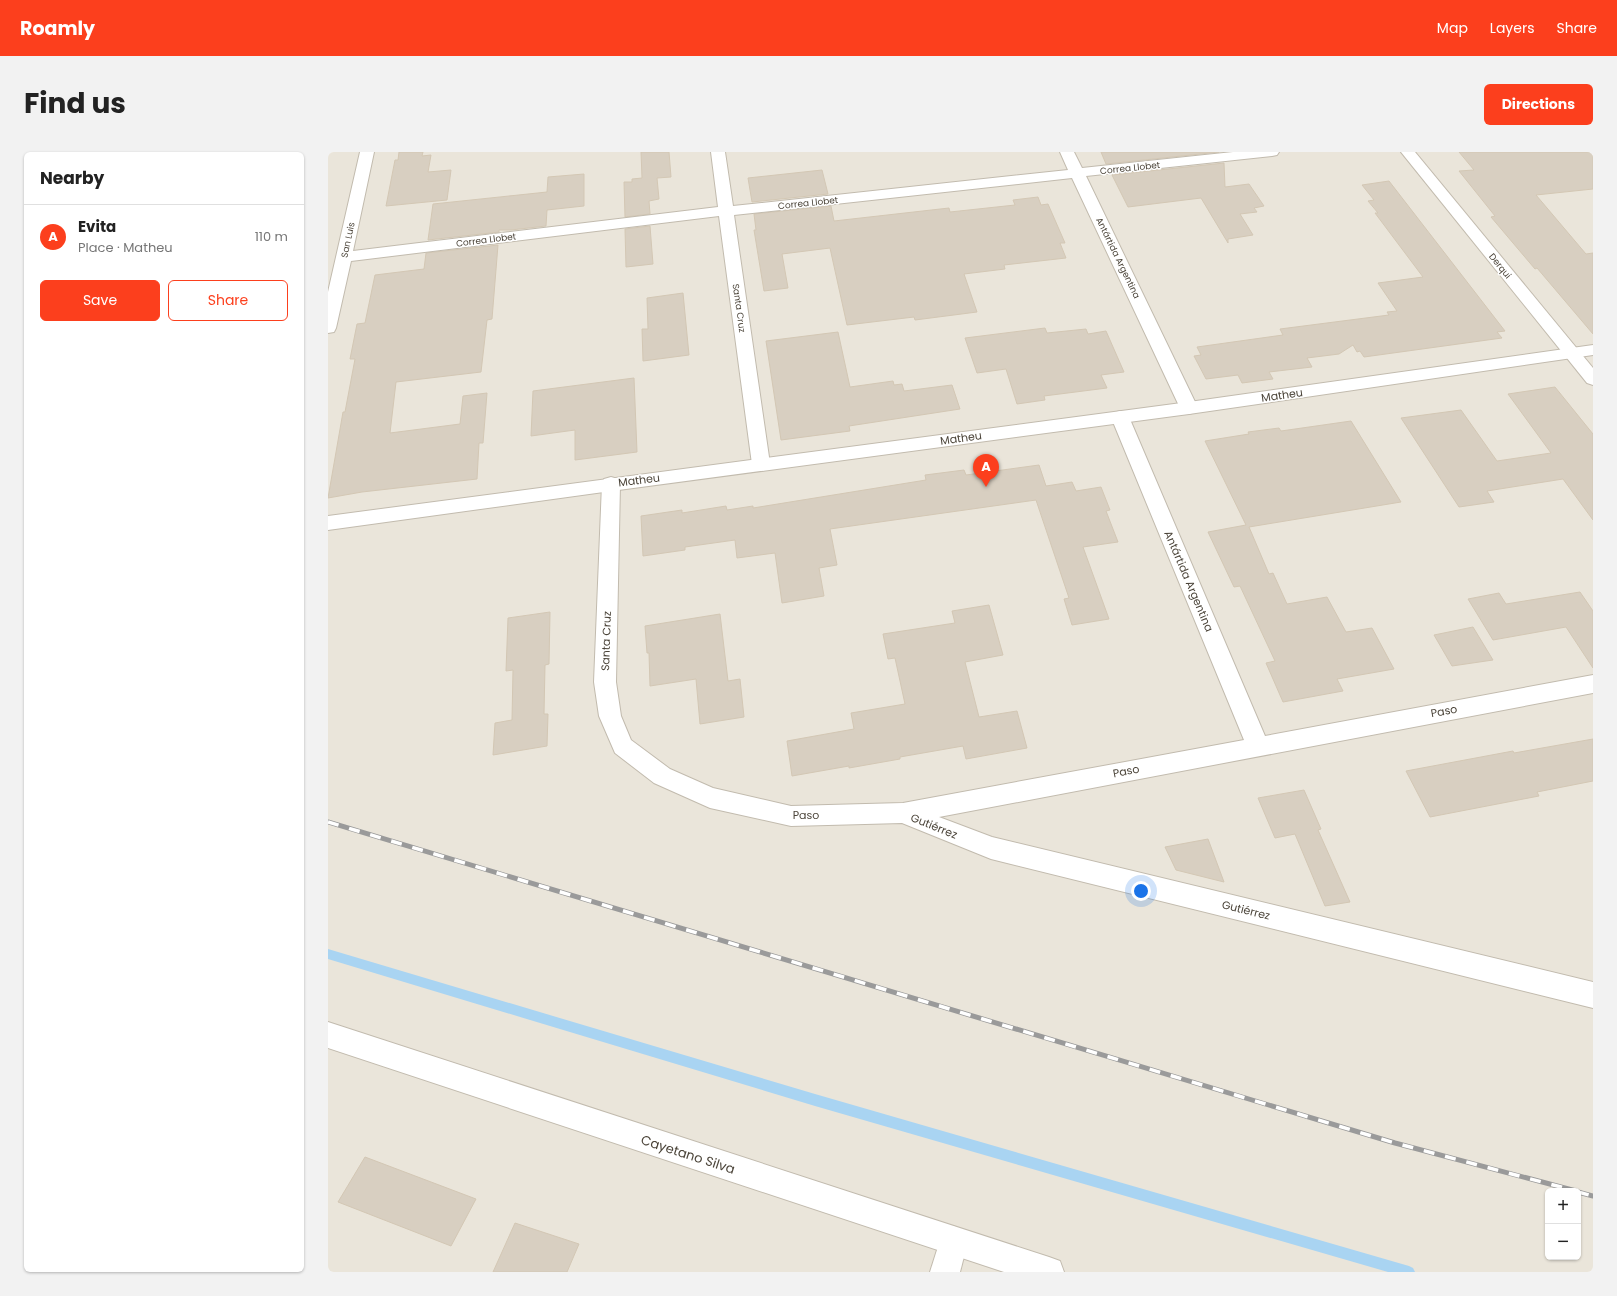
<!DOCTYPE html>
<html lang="en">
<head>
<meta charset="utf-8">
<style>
	:root { --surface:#fff; --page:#f2f2f2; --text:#222; --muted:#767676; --line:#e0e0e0; --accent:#fc3f1d }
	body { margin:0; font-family:Poppins,sans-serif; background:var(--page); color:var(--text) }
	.controls { position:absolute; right:12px; bottom:12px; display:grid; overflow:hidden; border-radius:6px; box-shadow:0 1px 3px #0004 }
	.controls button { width:36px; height:36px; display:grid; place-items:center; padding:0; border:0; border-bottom:1px solid var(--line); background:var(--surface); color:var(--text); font:20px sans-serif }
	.you { position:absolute; left:813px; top:739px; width:14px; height:14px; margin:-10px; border:3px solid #fff; border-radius:50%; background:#1a73e8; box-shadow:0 0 0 6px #1a73e833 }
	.badge { display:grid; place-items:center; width:26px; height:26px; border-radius:50%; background:var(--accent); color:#fff; font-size:13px; font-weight:700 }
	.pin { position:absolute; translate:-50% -33px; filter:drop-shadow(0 1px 2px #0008) }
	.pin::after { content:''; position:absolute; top:21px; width:14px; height:12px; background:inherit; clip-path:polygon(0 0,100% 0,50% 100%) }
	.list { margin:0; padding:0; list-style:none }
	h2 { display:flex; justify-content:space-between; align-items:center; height:52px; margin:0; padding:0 16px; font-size:17px }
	h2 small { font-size:13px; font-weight:400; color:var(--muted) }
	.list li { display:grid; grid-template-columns:26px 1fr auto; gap:12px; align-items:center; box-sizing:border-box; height:64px; padding:0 16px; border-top:1px solid var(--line) }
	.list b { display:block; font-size:15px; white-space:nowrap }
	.list p { margin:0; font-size:13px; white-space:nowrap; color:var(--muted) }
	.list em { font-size:13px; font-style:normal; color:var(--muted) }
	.actions { display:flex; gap:8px; padding:12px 16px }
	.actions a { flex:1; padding:9px 0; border:1px solid var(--accent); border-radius:6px; text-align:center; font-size:14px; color:var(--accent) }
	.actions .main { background:var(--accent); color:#fff }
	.map { position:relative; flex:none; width:1265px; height:1120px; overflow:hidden; border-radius:6px }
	header { display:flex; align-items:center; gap:24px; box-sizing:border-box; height:56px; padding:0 20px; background:var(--accent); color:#fff }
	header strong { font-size:19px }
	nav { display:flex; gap:22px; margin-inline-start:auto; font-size:14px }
	.intro { display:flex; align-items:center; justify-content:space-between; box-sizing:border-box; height:96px; padding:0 24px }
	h1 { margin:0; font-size:28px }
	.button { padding:10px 18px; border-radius:6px; background:var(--accent); color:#fff; font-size:14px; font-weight:700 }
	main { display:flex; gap:24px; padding:0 24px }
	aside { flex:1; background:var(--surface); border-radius:6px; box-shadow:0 1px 3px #0004 }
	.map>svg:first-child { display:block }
	.residential { fill:#eae5da; fill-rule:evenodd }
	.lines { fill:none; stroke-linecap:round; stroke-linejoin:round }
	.stream { fill:#a9d4f2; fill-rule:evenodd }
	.building { fill:#d8cfc1; stroke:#d3c7b4 }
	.minor-casing { stroke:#c2bbae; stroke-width:2 }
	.tertiary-casing { stroke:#c2bbae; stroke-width:2 }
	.minor { fill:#fff; fill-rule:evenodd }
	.tertiary { fill:#fff; fill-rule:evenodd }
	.rail-casing { stroke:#9a9a9a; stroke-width:5 }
	.rail { stroke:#fff; stroke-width:3.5; stroke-dasharray:11; stroke-linecap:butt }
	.labels { text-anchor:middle; stroke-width:3; stroke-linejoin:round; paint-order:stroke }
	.far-street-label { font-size:9px; fill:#4b4439; stroke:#fff }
	.street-label { font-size:11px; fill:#4b4439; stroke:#fff }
	.near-street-label { font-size:13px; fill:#4b4439; stroke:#fff }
</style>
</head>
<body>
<header>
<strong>Roamly</strong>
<nav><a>Map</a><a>Layers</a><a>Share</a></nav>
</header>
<div class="intro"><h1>Find us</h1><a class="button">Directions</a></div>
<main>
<aside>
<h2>Nearby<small></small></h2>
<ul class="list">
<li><span class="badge">A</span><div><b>Evita</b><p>Place · Matheu</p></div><em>110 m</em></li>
</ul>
<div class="actions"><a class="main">Save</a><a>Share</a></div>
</aside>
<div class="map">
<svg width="1265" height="1120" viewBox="0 0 1265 1120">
	<rect width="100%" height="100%" fill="#f6f3ec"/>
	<!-- residential -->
	<path class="residential" d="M 0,0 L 1265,0 L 1265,1120 L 0,1120 ZM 1220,1039 L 1250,1039 L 1250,1105 L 1220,1105 Z"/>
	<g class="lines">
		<!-- stream -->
		<path class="stream" d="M 0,797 L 487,942 L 1081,1114 L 1085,1116 L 1087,1120 L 1060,1120 L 487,954 L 0,807 Z"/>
	</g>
	<!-- building -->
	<g class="building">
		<path d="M 71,0 L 95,0 L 94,4 L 103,3 L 100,20 L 123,18 L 119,48 L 58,54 L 67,8 L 70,8 Z"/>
		<path d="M 313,0 L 341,0 L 343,25 L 329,26 L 331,47 L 321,49 L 322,62 L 297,65 L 296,30 L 304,30 L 304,27 L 314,26 Z"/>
		<path d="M 773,0 L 891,0 L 778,12 Z"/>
		<path d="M 1131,0 L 1265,0 L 1265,37 L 1208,43 L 1258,102 L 1265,101 L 1265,182 L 1209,116 L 1207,117 L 1163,65 L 1167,64 L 1131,19 L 1146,18 Z"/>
		<path d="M 896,11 L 897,35 L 921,32 L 936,54 L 926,56 L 929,60 L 912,62 L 925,83 L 900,87 L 900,91 L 873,46 L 800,55 L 784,23 Z"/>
		<path d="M 494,18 L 500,42 L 424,50 L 420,26 Z"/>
		<path d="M 256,22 L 256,54 L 219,58 L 218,74 L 183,78 L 171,78 L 171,80 L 100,88 L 105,52 L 219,40 L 220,25 Z"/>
		<path d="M 1061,29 L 1177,179 L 1169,180 L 1174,186 L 1036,205 L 1032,199 L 1029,200 L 1025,193 L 1011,202 L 979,206 L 984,215 L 941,220 L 945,227 L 914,231 L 910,223 L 878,227 L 866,204 L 873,203 L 869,195 L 955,183 L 952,177 L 1061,163 L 1059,160 L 1069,159 L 1050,131 L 1095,125 L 1047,61 L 1050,61 L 1040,49 L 1046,48 L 1034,33 Z"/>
		<path d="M 710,45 L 713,53 L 720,52 L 737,91 L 732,91 L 738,106 L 676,113 L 677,117 L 636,122 L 649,160 L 587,168 L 586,165 L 519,173 L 502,96 L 454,102 L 460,136 L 436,139 L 426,78 L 428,78 L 426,62 L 503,54 L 506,69 L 621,56 L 622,60 L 687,53 L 685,48 Z"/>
		<path d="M 322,74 L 325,112 L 298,115 L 297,77 Z"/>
		<path d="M 170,93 L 164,167 L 159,168 L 153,220 L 68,230 L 62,281 L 132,272 L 135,244 L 159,241 L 155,291 L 151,291 L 149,327 L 34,340 L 0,346 L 15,260 L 17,260 L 27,207 L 22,207 L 29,172 L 37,171 L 47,123 L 96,117 L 98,101 Z"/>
		<path d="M 355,141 L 361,203 L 315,209 L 314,177 L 320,177 L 319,146 Z"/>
		<path d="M 717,176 L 719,181 L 758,177 L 760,182 L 778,179 L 796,220 L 773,223 L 779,236 L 716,244 L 717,248 L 689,252 L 678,217 L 649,221 L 637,186 Z"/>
		<path d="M 510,180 L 522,235 L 565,229 L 566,233 L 574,232 L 576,239 L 624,233 L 632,257 L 521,274 L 522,279 L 453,288 L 438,189 Z"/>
		<path d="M 306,226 L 309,300 L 247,308 L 247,278 L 203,284 L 205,239 Z"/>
		<path d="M 1227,235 L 1265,282 L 1265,368 L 1235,327 L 1159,339 L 1166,350 L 1131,355 L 1073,266 L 1133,258 L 1169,309 L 1223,301 L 1180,242 Z"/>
		<path d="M 1023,269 L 1073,350 L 921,375 L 941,422 L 945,421 L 959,452 L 999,445 L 1018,480 L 1044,476 L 1066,517 L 1009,527 L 1015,539 L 955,550 L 938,511 L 947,509 L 912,434 L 906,435 L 880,380 L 918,373 L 877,289 L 921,282 L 920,280 L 951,276 L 953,279 Z"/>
		<path d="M 711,313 L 718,334 L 744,330 L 748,339 L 773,335 L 782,358 L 778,359 L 790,390 L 755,395 L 781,467 L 744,473 L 736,447 L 741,446 L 708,348 L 502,377 L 509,413 L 491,416 L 496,444 L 454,451 L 447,401 L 409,406 L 407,388 L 357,395 L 357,398 L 315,404 L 313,364 L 354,358 L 354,361 L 398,354 L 399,358 L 425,354 L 425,356 L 598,328 L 597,323 L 636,318 L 638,323 Z"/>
		<path d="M 1252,440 L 1265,459 L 1265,516 L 1238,475 L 1165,488 L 1140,447 L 1171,441 L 1178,452 Z"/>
		<path d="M 661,453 L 675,503 L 637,510 L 651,565 L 689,559 L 699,596 L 638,607 L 635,594 L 572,605 L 572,607 L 521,616 L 521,614 L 464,624 L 459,589 L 526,577 L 523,561 L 577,552 L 567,506 L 560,507 L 555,482 L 627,471 L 624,459 Z"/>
		<path d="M 222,460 L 221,512 L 217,513 L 216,562 L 220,562 L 219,594 L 165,603 L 167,571 L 184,568 L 185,518 L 178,519 L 180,466 Z"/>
		<path d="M 392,462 L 400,529 L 412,527 L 416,565 L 372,572 L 368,527 L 322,534 L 321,501 L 319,501 L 317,474 Z"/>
		<path d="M 1145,475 L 1165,508 L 1124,514 L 1106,483 Z"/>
		<path d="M 1265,587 L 1265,629 L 1209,640 L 1211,644 L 1102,665 L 1078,619 L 1185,599 L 1186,601 Z"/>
		<path d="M 976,638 L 993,677 L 990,678 L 1022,750 L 997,754 L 967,682 L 947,686 L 930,646 Z"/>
		<path d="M 880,687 L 896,730 L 848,718 L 837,695 Z"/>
		<path d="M 37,1005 L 148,1047 L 123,1094 L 10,1050 Z"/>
		<path d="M 187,1071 L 251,1092 L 239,1120 L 165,1120 Z"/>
	</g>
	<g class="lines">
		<!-- minor casing -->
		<g class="minor-casing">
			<g id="minor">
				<path d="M 32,0 L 46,0 L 25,99 L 390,55 L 383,0 L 397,0 L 405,54 L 740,18 L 732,0 L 746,0 L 754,16 L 905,0 L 951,0 L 949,3 L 944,4 L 758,24 L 870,256 L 867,260 L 861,262 L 855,260 L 852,256 L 744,26 L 406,63 L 442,312 L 440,317 L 433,319 L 426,317 L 424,312 L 391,64 L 23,109 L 8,176 L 6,180 L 0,181 L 0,140 Z"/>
				<path d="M 1073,0 L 1087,0 L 1265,216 L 1265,233 L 1259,231 Z"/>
				<path d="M 792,259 L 798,261 L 801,265 L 937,584 L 1265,523 L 1265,541 L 611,665 L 664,685 L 1265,830 L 1265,856 L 663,707 L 574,671 L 463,674 L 382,656 L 326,631 L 287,601 L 271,564 L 266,530 L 274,332 L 276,327 L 283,325 L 290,327 L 292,332 L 288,530 L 293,564 L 303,588 L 342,617 L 385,636 L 463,654 L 575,651 L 916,588 L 783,265 L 786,261 Z"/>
				<path d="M 625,1074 L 635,1079 L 640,1089 L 632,1120 L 602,1120 L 615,1079 Z"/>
			</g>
		</g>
		<!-- tertiary casing -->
		<g class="tertiary-casing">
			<g id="tertiary">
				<path d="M 1265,193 L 1265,203 L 861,262 L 283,339 L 0,378 L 0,364 L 861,250 Z"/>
				<path d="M 0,870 L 721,1105 L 732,1109 L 736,1120 L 676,1120 L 0,896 Z"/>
			</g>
		</g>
		<!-- minor -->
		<use href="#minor" class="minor"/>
		<!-- tertiary -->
		<use href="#tertiary" class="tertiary"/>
		<!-- rail casing -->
		<g class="rail-casing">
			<g id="rail">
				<path d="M 0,670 L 1067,991 L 1248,1039"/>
				<path d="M 1250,1040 L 1265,1044"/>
			</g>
		</g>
		<!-- rail -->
		<use href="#rail" class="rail"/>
	</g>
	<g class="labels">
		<!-- far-street labels -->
		<g class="far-street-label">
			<text transform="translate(802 16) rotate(-6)" y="3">Correa Llobet</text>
			<text transform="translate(480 51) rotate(-6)" y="3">Correa Llobet</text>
			<text transform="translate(20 88) rotate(-78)" y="3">San Luis</text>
			<text transform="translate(158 88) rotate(-7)" y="3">Correa Llobet</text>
			<text transform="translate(790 106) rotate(64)" y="3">Antártida Argentina</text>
			<text transform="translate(1172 114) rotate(51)" y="3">Derqui</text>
			<text transform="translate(411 156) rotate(82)" y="3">Santa Cruz</text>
		</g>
		<!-- street labels -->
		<g class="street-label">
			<text transform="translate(954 243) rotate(-8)" y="4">Matheu</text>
			<text transform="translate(633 286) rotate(-8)" y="4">Matheu</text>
			<text transform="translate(311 328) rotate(-7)" y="4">Matheu</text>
			<text transform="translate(861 429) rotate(67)" y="4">Antártida Argentina</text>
			<text transform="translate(278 489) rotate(-88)" y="4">Santa Cruz</text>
			<text transform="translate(1116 559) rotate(-10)" y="4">Paso</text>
			<text transform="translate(798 619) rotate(-11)" y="4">Paso</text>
			<text x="478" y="667">Paso</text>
			<text transform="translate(606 674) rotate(22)" y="4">Gutiérrez</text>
			<text transform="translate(918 758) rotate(14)" y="4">Gutiérrez</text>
		</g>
		<!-- near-street labels -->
		<g class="near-street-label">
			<text transform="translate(360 1002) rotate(18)" y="5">Cayetano Silva</text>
		</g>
	</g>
</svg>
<div class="controls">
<button>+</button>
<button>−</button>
</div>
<div class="you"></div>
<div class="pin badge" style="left:658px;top:335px">A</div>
</div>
</main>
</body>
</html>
